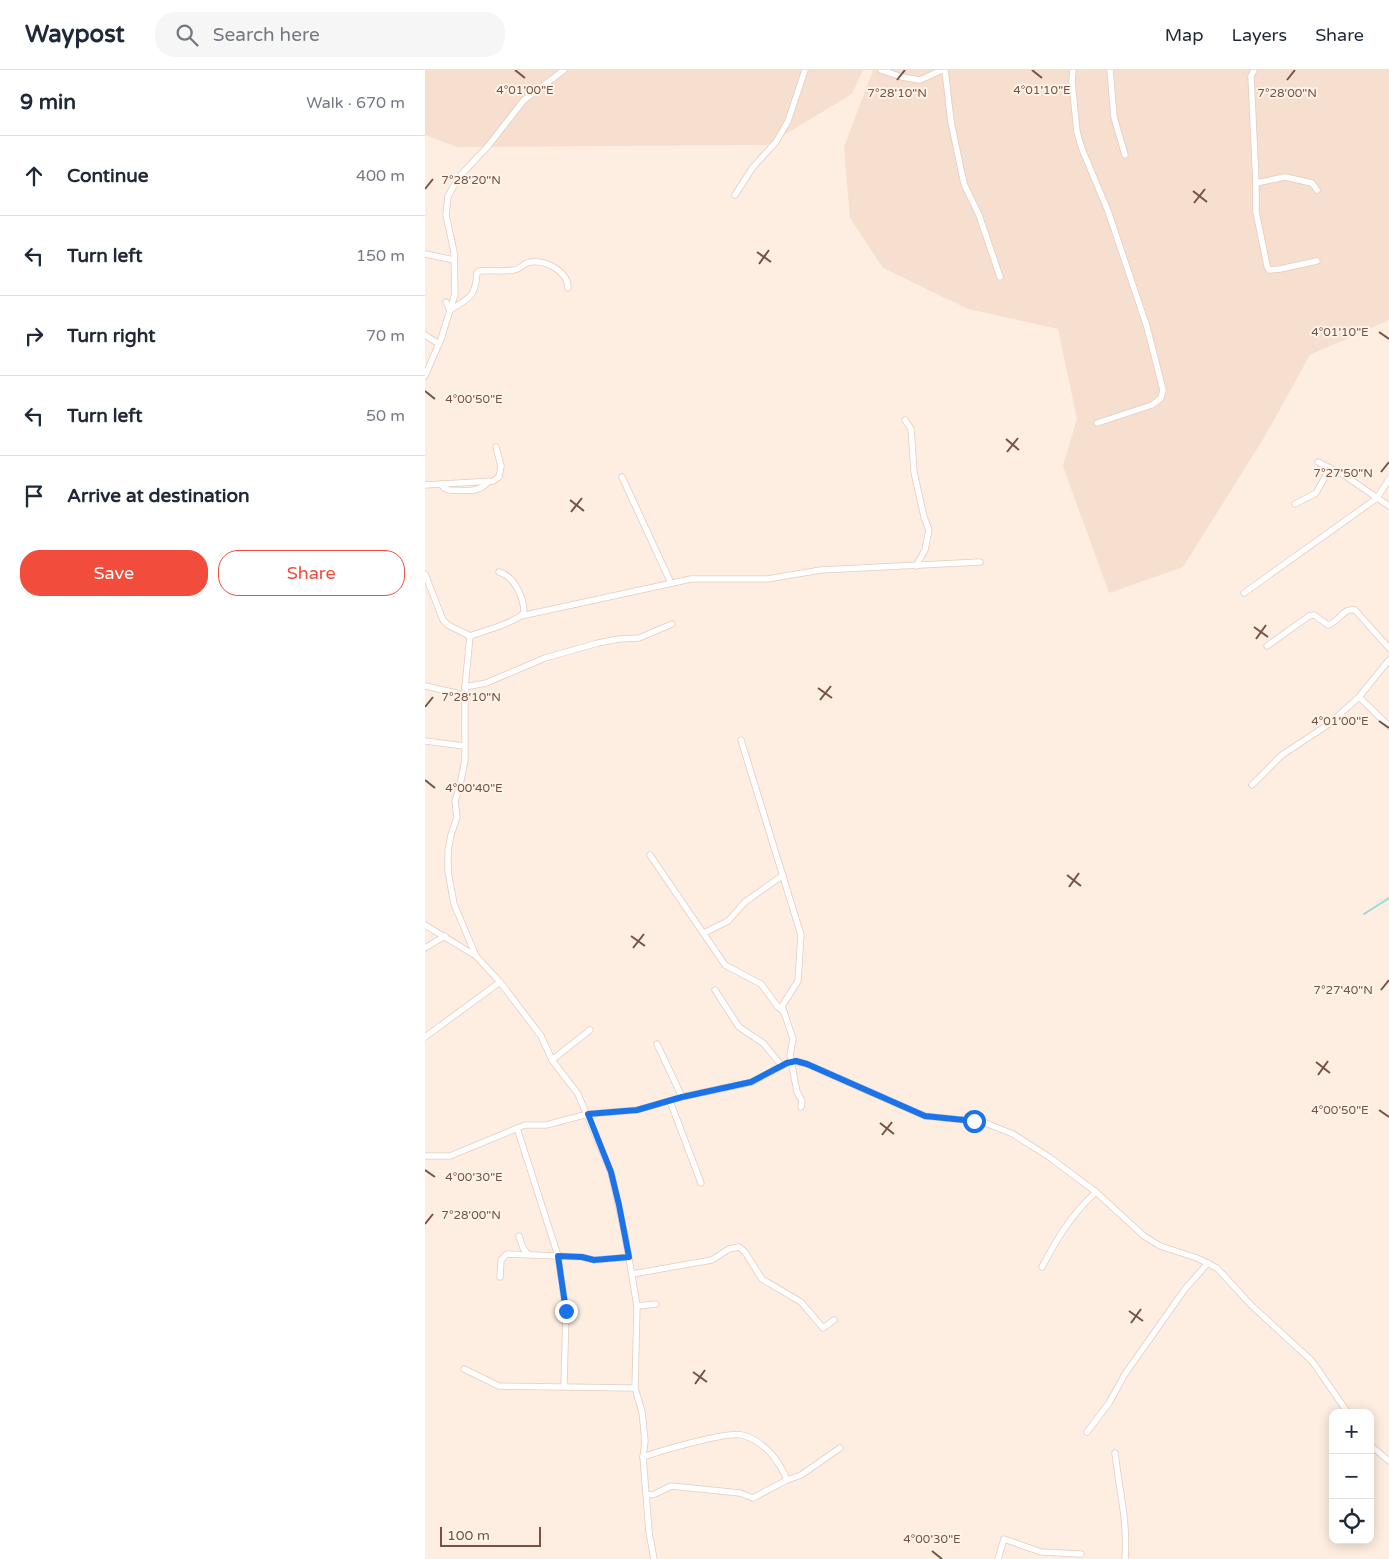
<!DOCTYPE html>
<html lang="en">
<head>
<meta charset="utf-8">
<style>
	:root { --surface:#fff; --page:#f6f6f7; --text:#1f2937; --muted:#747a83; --line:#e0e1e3; --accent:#f14c3c }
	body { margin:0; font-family:"Varela Round",sans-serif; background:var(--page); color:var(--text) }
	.controls { position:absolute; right:15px; bottom:15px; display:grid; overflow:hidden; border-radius:10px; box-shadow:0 2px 12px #0003 }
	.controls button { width:45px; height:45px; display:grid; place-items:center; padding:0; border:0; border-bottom:1px solid var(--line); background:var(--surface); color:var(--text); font:25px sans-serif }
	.scale { position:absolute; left:15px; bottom:12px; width:101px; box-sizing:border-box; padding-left:5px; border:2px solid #775146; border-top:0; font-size:14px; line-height:18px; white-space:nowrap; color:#775146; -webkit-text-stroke:4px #fff3e8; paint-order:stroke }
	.stop { position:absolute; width:15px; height:15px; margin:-11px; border:4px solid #1a73e8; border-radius:50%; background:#fff }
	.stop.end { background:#1a73e8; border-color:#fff; box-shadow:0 1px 5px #0008 }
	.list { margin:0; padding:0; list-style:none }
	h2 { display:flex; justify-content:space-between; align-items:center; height:65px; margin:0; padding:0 20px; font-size:21px }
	h2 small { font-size:16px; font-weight:400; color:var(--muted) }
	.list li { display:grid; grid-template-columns:32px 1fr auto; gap:15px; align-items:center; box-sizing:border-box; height:80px; padding:0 20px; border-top:1px solid var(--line) }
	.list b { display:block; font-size:19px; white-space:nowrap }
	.list em { font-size:16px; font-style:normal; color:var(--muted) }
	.actions { display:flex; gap:10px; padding:15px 20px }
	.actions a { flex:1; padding:11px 0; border:1px solid var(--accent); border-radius:20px; text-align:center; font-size:18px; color:var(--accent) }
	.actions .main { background:var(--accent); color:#fff }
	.icon { flex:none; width:28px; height:28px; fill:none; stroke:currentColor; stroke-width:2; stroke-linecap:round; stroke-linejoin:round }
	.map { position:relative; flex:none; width:964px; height:1489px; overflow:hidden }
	header { display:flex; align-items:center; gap:30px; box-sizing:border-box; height:70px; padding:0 25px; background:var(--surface); border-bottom:1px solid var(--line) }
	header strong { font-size:24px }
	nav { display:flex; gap:28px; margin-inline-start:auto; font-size:18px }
	.search { width:350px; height:45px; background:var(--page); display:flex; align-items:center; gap:12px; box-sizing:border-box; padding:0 18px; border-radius:20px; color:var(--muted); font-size:19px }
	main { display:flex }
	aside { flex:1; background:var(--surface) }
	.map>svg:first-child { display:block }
	.residential { fill:#f6dfce }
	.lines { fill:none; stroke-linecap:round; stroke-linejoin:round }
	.stream { stroke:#99dadb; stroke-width:2 }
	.street-casing { stroke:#e5cbbf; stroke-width:7 }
	.street { stroke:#fff; stroke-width:5.5 }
	.route { stroke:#1a73e8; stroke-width:6 }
	.ticks { fill:none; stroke:#775146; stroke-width:2 }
	.ticks-label { font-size:12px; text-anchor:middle; fill:#775146; stroke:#fff3e8; stroke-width:4; stroke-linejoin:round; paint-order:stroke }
</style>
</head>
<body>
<header>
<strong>Waypost</strong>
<div class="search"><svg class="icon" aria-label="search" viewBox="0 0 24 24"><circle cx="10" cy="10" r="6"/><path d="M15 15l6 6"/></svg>Search here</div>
<nav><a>Map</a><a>Layers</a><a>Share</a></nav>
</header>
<main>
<aside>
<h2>9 min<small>Walk · 670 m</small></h2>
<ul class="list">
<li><svg class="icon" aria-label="ahead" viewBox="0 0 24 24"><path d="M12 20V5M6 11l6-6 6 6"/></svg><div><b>Continue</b></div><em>400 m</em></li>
<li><svg class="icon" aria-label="left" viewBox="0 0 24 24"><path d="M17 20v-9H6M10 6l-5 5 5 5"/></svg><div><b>Turn left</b></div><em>150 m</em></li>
<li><svg class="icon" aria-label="right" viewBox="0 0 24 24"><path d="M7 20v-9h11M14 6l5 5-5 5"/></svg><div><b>Turn right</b></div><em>70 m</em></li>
<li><svg class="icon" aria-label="left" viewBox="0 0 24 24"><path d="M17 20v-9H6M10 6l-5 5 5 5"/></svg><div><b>Turn left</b></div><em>50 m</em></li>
<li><svg class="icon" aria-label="arrive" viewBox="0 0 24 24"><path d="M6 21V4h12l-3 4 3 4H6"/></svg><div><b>Arrive at destination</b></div></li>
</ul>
<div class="actions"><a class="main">Save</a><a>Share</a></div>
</aside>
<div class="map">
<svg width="964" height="1489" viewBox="0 0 964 1489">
	<rect width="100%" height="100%" fill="#feeee1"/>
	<!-- residential -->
	<g class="residential">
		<path d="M 0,0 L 438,0 L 427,24 L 342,75 L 32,77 L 0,65 Z"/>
		<path d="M 448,0 L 964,0 L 964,250 L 885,285 L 840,366 L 758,497 L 684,523 L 638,396 L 652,349 L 633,259 L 543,239 L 458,198 L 425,148 L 419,77 Z"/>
	</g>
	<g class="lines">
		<!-- stream -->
		<path class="stream" d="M 939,844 L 964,828"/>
		<!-- street casing -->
		<g class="street-casing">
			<g id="street">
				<path d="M 456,0 L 477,7 L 495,10 L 517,0"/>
				<path d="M 520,0 L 526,52 L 539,114 L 554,145 L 575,207"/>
				<path d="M 648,0 L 647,12 L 652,62 L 657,79 L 683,141 L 722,257 L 738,320 L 736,328 L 727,335 L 672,353"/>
				<path d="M 685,0 L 689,47 L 700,85"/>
				<path d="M 829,0 L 826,6 L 831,113 L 860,107 L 887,113 L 892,120"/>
				<path d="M 831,113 L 831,142 L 842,196 L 844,200 L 855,199 L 892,191"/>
				<path d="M 310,125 L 328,97 L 351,72 L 363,51 L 380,0"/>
				<path d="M 0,184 L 29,190"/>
				<path d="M 25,240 L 30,224 L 29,182 L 21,145 L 23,126 L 34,107 L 63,76 L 99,30 L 139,0"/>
				<path d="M 25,240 C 45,227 50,228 52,203 L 54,201 C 66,200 78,202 89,200 C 96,199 99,192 106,192 C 122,190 143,202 143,218"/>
				<path d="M 0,265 L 14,274"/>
				<path d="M 0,306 L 16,269 L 25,240 L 21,232"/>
				<path d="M 480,350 L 486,359 L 489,402 L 499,447 L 504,460 L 500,480 L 491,496"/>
				<path d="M 893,392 L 919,405 L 964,436"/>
				<path d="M 197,407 L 246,513"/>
				<path d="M 16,414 L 19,418 L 24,420 C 38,420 53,424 63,412"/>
				<path d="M 0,415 L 68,411 L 74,407 L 76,396 L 71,377"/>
				<path d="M 870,434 L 891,423 L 905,398"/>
				<path d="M 0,504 L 18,550 L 23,555 L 45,566 C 61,560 87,554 99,543 C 99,527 89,506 74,502"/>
				<path d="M 819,523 L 952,428 L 964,409"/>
				<path d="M 96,546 L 266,509 L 342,509 L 396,500 L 555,492"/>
				<path d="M 45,566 L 40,617 L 40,690 L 35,715 L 30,731 L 32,747 L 26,765 L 23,780 L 23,801 L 29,834 L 51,886"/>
				<path d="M 842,576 L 884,546 L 889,545 L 903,555 C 914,552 917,538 930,540 L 964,578"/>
				<path d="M 0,616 L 40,625"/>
				<path d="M 40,617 L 61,613 L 120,588 L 173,573 L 194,569 L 214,568 L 247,554"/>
				<path d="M 934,627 L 964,656"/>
				<path d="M 316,670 L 376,865 L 373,911 L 357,936 L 368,969 L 365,985 L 372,1022 L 377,1031 L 376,1037"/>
				<path d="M 0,671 L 39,676"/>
				<path d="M 827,715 L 857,685 L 904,654 L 934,627 L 964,590"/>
				<path d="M 225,785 L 300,895 L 336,914 L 353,937 L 359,942"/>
				<path d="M 0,855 L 51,886 L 75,912 L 116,966 L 127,990 L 153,1024 L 186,1102 L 200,1165 L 212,1236 L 210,1318 L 217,1342 L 220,1371 L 218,1387 L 224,1462 L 229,1489"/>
				<path d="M 279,863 L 303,851 L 320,832 L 358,805"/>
				<path d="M 0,878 L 20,866"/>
				<path d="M 290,920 L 314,957 L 338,973 L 357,996"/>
				<path d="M 0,967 L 75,912"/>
				<path d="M 232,974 L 257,1027"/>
				<path d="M 127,990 L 165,960"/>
				<path d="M 245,1031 L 276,1113"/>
				<path d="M 92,1058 L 133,1186 L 141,1241 L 139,1316"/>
				<path d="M 0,1086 L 25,1086 L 100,1055 L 121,1055 L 163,1044 L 212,1040 L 257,1027 L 327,1012 L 362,993 L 371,991 L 382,994 L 500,1046 L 558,1052 L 588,1064 L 624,1087 L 671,1122 L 719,1166 L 735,1176 L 772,1188 L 792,1198 L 827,1236 L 887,1291 L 923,1343"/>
				<path d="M 94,1166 L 98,1178 L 103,1184"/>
				<path d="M 617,1197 C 633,1167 646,1145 671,1122"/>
				<path d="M 207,1204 L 287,1190 L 304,1179 L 314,1177 L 320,1182 L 337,1209 L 376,1232 L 398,1258 L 409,1250"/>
				<path d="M 75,1207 L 76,1190 L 82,1184 L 157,1187 L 169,1190 L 204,1187"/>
				<path d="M 212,1236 L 231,1234"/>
				<path d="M 39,1299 L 74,1316 L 210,1318"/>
				<path d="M 662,1362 L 684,1333 L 700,1304 L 760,1219 L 783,1193"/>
				<path d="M 945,1375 L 964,1391"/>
				<path d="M 690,1383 C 694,1419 703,1452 700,1489"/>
				<path d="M 218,1387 C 235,1381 303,1361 317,1365 C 339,1371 354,1390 362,1410 L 376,1405 L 415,1378"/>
				<path d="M 222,1425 L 230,1424 L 246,1416 L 315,1423 L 328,1428 L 362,1410"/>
				<path d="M 573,1489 L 579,1469 L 616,1482 L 656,1484"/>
			</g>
		</g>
		<!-- street -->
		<use href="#street" class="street"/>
	</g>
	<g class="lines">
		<!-- route -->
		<path class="route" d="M 141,1241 L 133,1186 L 157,1187 L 169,1190 L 204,1187 L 194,1135 L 186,1102 L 163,1044 L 212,1040 L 257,1027 L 326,1012 L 362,993 L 371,991 L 382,994 L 500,1046 L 549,1051"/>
	</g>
	<!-- ticks -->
	<path class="ticks" d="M 90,0 L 100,8M 607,0 L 617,8M 472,10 L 480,0M 862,10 L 870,0M 0,119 L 8,109M 768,121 L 782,132M 769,133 L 780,119M 332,182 L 346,192M 334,194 L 344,180M 954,262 L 964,269M 0,321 L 10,329M 581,369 L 594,380M 582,382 L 593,368M 956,402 L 964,392M 145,430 L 159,441M 146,442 L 157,428M 829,557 L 843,567M 831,569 L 841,555M 393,618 L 407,628M 395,630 L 406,616M 0,637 L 8,627M 954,651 L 964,658M 0,710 L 10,718M 642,805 L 656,816M 644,817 L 654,803M 206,866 L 220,876M 208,878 L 219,864M 956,920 L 964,910M 891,992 L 905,1003M 893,1005 L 903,991M 954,1040 L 964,1047M 455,1053 L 469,1064M 457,1065 L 467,1052M 0,1100 L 10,1107M 0,1154 L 8,1144M 704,1241 L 718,1251M 706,1253 L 716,1239M 268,1302 L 282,1312M 270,1314 L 280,1300M 507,1481 L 517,1489"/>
	<g class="ticks-label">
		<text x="100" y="24">4°01'00"E</text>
		<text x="617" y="24">4°01'10"E</text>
		<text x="472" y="27">7°28'10"N</text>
		<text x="862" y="27">7°28'00"N</text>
		<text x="46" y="114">7°28'20"N</text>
		<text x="915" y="266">4°01'10"E</text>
		<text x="49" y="333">4°00'50"E</text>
		<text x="918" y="407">7°27'50"N</text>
		<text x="46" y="631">7°28'10"N</text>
		<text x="915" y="655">4°01'00"E</text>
		<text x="49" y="722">4°00'40"E</text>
		<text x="918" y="924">7°27'40"N</text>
		<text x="915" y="1044">4°00'50"E</text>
		<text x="49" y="1111">4°00'30"E</text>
		<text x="46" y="1149">7°28'00"N</text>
		<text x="507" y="1473">4°00'30"E</text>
	</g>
</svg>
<div class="controls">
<button>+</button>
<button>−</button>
<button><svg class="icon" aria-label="locate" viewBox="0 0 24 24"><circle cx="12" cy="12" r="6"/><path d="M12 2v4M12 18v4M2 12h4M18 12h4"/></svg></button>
</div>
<div class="scale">100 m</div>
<div class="stop" style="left:549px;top:1051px"></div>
<div class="stop end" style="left:141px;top:1241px"></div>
</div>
</main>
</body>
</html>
